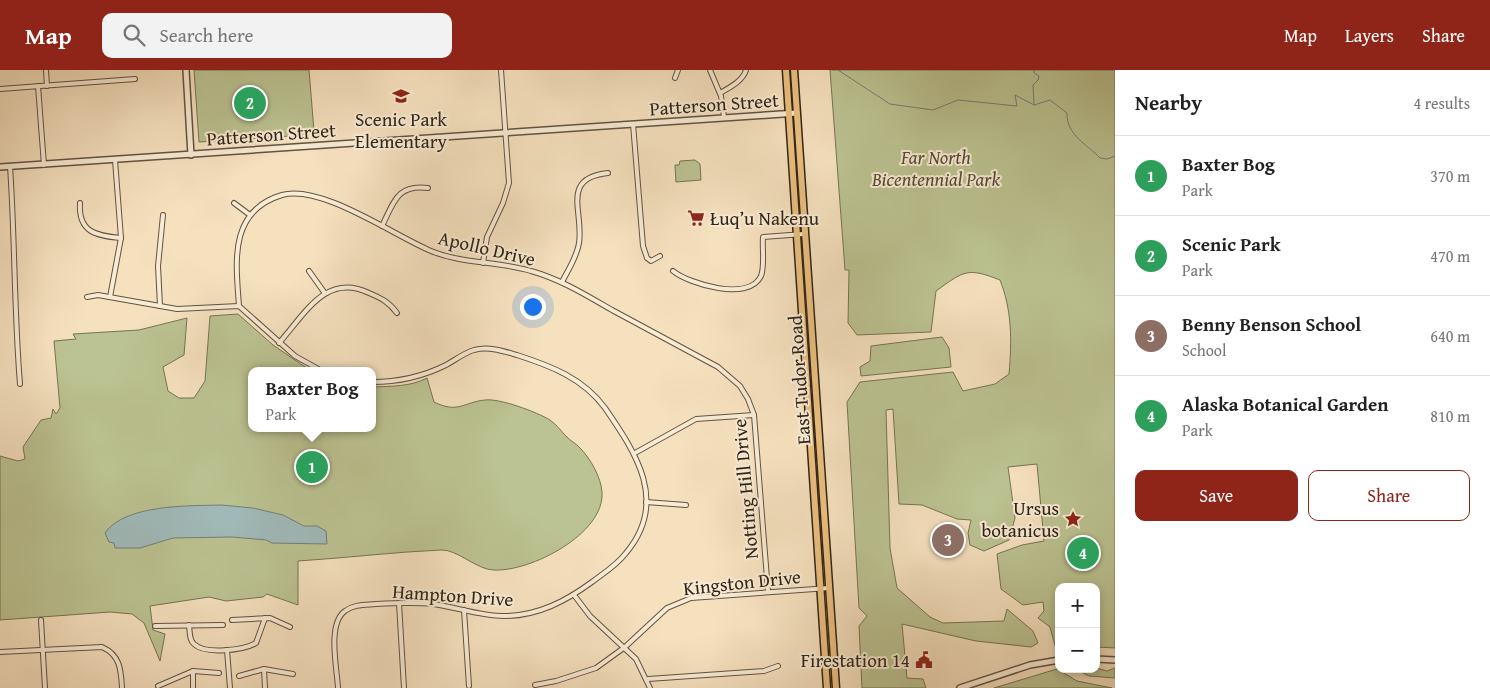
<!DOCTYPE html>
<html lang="en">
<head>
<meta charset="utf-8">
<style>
	:root { --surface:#fff; --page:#f2f2f2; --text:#222; --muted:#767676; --line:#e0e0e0; --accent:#8f2418 }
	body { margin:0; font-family:"Gentium Book Plus",serif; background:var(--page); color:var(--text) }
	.controls { position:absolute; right:15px; bottom:15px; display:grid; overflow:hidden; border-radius:10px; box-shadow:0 2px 8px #0003 }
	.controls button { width:45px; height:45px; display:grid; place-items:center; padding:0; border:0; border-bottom:1px solid var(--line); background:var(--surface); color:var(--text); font:25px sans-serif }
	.you { position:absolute; left:532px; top:236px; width:18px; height:18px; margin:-12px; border:4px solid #fff; border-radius:50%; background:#1a73e8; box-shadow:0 0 0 8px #1a73e833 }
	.badge { display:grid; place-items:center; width:32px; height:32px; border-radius:50%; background:var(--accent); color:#fff; font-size:16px; font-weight:700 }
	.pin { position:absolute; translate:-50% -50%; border:2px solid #fff; box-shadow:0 1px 5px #0006 }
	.popup { position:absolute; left:248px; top:297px; width:128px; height:65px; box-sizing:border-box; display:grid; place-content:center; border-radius:10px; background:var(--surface); filter:drop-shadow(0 1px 4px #0005); font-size:16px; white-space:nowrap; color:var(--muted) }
	.popup b { font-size:19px; color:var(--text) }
	.popup::after { content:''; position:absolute; left:50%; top:100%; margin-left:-10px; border:10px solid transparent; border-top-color:var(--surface) }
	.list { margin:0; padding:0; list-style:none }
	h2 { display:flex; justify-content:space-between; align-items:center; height:65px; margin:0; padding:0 20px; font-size:21px }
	h2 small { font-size:16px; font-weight:400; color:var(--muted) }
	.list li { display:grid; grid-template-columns:32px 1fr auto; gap:15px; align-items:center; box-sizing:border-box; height:80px; padding:0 20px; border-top:1px solid var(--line) }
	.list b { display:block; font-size:19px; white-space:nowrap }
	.list p { margin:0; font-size:16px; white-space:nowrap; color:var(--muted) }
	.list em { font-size:16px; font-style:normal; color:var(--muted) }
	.actions { display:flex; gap:10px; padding:15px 20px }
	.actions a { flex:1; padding:11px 0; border:1px solid var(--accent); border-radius:10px; text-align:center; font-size:18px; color:var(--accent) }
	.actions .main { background:var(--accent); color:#fff }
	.icon { flex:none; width:28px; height:28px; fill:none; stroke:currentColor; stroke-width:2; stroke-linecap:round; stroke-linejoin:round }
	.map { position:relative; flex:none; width:1115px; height:618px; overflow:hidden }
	header { display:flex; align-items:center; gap:30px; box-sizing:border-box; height:70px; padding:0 25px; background:var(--accent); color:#fff }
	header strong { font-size:24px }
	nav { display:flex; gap:28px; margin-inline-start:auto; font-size:18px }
	.search { width:350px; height:45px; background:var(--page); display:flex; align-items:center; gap:12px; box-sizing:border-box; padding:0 18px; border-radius:10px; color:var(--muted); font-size:19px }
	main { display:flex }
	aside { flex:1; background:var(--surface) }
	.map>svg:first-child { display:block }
	.green { fill:#bcc392; stroke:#767454 }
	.water { fill:#a1bbbb; stroke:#747f79 }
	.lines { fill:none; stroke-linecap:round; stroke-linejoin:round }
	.stream { stroke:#747f79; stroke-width:1 }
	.minor-casing { stroke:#625341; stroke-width:6 }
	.tertiary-casing { stroke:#625341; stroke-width:8 }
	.primary-casing { stroke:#302417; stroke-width:9 }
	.minor { stroke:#f9ecd5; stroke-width:4 }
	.tertiary { stroke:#f9ecd5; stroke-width:5 }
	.primary { stroke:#ebc080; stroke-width:6 }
	.labels { text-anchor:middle; stroke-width:4; stroke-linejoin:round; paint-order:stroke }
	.street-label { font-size:19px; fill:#302417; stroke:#f9ecd5 }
	.poi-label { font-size:19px; fill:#302417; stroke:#f9ecd5; text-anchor:end }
	.park-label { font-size:19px; font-style:italic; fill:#534c36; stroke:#f9ecd5 }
</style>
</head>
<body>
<header>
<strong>Map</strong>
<div class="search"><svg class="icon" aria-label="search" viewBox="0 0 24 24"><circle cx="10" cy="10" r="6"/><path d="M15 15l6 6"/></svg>Search here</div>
<nav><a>Map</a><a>Layers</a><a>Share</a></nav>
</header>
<main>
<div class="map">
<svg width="1115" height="618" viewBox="0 0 1115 618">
	<rect width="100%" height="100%" fill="#f6e1bf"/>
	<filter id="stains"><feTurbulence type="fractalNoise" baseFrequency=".004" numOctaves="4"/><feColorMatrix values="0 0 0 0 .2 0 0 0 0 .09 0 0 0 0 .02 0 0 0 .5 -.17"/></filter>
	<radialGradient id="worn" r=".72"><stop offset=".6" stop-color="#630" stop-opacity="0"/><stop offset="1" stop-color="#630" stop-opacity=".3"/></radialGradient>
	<!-- green -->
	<g class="green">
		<path d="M 194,0 L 309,0 L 314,61 L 306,65 L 199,72 Z"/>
		<path d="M 830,0 L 1115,0 L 1115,578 L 1096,577 L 1096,517 L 1059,517 L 1059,577 L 1056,579 L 1050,557 L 1038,548 L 1044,541 L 1043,532 L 1023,535 L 1001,519 L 997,484 L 1022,475 L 1044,471 L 1037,394 L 1008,397 L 1015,448 L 1009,470 L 984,481 L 970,475 L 968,463 L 971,450 L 957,449 L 922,435 L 899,434 L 893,339 L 886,340 L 890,478 L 897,518 L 930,547 L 943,553 L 1004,551 L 1007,539 L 1033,561 L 1038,573 L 1031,577 L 976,571 L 902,554 L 907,608 L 923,609 L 926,618 L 862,618 L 859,556 L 867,546 L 859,538 L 847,332 L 860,312 L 953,302 L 963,321 L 995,314 L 1009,304 C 1012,271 1012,240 1000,210 C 967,197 964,201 936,221 L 931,262 L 857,265 L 848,253 L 849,200 L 845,200 Z"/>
		<path d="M 695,90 L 700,94 L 701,110 L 676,112 L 675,95 L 679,95 L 680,91 Z"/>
		<path d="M 238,244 L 273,275 L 311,301 L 252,301 L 252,358 L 372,358 L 372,317 C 391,316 410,317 427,308 L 434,332 C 458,344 464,332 485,330 C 499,328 537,342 550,350 C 556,354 561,361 566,366 C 570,371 576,373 580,378 C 590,388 601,407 602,422 C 605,464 530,502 494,500 C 477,500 457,479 441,480 C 394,482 346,488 298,491 L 298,535 L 267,524 L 263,527 L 226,531 L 209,527 L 150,536 L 153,560 L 165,564 L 160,591 L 144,553 L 132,544 L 110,542 L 0,550 L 0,386 L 18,391 L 25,389 L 23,377 L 41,350 L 51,348 L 53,339 L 56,344 L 60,338 L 54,271 L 76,269 L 73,264 L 139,260 L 187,248 L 184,285 L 163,297 L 168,321 L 179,328 L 194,328 L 205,311 L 210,246 Z"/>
		<path d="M 942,267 L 949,278 L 951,297 L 861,306 L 860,297 L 870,291 L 871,276 Z"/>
		<path d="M 1096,598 L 1107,601 L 1115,598 L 1115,608 L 1089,606 L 1075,599 Z"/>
		<path d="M 1057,599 L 1077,611 L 1112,618 L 994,618 Z"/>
	</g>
	<!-- water -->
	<path class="water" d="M 221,435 L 253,438 L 283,445 L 304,456 L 317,456 L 326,461 L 327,474 L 272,473 L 266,470 L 232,467 L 173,468 L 140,478 L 115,478 L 114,473 L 109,472 L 105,463 C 125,434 189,436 221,435 Z"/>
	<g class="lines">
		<!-- stream -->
		<g class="stream">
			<path d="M 838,0 L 890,34 L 933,40 L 958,30 L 1017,36 L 1015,25 L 1034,35"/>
			<path d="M 1034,0 L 1034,3 L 1039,6 L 1038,10 L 1033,15 L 1034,35 L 1050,30 L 1067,43 C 1066,65 1088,75 1100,88 L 1107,89 L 1115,86"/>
		</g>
		<!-- minor casing -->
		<g class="minor-casing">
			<g id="minor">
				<path d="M 46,0 L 47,16"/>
				<path d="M 710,0 L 721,26 L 724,47"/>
				<path d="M 675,8 L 678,0"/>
				<path d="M 38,16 L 44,95"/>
				<path d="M 0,19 L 135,9"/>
				<path d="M 720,23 C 729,18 743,11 746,0"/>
				<path d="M 633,54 L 643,176 L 647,188 L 651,191 L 660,186"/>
				<path d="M 10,96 C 15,169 14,241 20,314"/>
				<path d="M 80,133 C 78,162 96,166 121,168"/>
				<path d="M 234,133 L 250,145"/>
				<path d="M 382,156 C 394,132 397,114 428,118"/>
				<path d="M 483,193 L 487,167 L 503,133 L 509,113 L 501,0"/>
				<path d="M 309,201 L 324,222"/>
				<path d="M 673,201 C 689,214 749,232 761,206 C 765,196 762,178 763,167 L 804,164"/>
				<path d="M 562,212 C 568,200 577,187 579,173 C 584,142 560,108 608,103"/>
				<path d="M 87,227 L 98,225 L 177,239 L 239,236 L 295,286 L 322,301"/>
				<path d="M 110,227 L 121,168 L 115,90"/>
				<path d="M 160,236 L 158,196 L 163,145"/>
				<path d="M 239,236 C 236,193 228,141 282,125 C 321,114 393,165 431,181 C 463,194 498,191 531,201 C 560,209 586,225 612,240 C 648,259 683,278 718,297 L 740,316 L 748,329 L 754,345 L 768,521"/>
				<path d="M 279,273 C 305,244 326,202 369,223 C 381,228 389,232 397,243"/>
				<path d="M 635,383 L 696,349 L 754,345"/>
				<path d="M 646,432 L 686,435"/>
				<path d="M 574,525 L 590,546 L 636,589 L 650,618"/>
				<path d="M 399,533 L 404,618"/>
				<path d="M 464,540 L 469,616"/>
				<path d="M 41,550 L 45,618"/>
				<path d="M 232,550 L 270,548 L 290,557"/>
				<path d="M 189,555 C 190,562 189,570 194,574 C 205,585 244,580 256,573 L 265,548"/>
				<path d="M 155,556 L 223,555"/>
				<path d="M 227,580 L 230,618"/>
				<path d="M 0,582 L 102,577 C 120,585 121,599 122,618"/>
				<path d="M 264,599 L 265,618"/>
				<path d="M 193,601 L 193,618"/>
				<path d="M 239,606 L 264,599 L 293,604"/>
				<path d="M 648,609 L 764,601 L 778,596"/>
				<path d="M 535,615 L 556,611 L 596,598 L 625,577 L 667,538 L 691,528 L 829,518"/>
				<path d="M 158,616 L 193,601 L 219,603"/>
				<path d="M 338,618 C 337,598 327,554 345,541 C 354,534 366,535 376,534 C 395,533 414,532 433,534 C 456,537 480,546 504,546 C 538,546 566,531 592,512 C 604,503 617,495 626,483 C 669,432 636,383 605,338 C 583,308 551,296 517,285 C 503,281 489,276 474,280 C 464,283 455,290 446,295 C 422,307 398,312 372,312"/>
			</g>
		</g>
		<!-- tertiary casing -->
		<g class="tertiary-casing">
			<g id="tertiary">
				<path d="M 186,0 L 191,85"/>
				<path d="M 0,97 L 797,43"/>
				<path d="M 1096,589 L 1115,590"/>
				<path d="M 960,618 L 1030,595 L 1059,590"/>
			</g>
		</g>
		<!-- primary casing -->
		<g class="primary-casing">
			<g id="primary">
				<path d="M 786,0 L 827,618"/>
				<path d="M 794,0 L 836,618"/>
			</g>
		</g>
		<!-- minor -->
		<use href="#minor" class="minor"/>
		<!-- tertiary -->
		<use href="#tertiary" class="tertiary"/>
		<!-- primary -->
		<use href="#primary" class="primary"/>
	</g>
	<!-- icons -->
	<defs>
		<g id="school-bare" transform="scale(1.35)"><path d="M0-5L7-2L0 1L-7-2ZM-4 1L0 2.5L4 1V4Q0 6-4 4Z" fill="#8f2418" stroke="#f9ecd5" stroke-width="2.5" paint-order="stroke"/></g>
		<g id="supermarket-bare" transform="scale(1.35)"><path d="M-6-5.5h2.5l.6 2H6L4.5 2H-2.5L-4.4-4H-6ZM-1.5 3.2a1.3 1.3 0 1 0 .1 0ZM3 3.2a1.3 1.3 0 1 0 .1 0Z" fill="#8f2418" stroke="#f9ecd5" stroke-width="2.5" paint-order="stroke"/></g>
		<g id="sight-bare" transform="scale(1.35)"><path d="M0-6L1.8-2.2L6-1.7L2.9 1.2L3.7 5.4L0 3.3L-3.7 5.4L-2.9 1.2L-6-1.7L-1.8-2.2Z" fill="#8f2418" stroke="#f9ecd5" stroke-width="2.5" paint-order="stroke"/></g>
		<g id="civic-bare" transform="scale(1.35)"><path d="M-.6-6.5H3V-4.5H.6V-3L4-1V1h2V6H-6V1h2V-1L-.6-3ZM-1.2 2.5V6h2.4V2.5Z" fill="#8f2418" stroke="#f9ecd5" stroke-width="2.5" paint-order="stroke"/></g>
	</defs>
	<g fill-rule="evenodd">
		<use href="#school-bare" x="401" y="26"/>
		<use href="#supermarket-bare" x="696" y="148"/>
		<use href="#sight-bare" x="1073" y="449"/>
		<use href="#civic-bare" x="924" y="590"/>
	</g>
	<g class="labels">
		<!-- street labels -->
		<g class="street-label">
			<text transform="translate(714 34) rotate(-4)" y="7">Patterson Street</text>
			<text transform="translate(271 64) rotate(-4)" y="7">Patterson Street</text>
			<text transform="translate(487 178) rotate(13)" y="7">Apollo Drive</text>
			<text transform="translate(799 310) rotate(-94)" y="7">East Tudor Road</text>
			<text transform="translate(745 419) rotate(-95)" y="7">Notting Hill Drive</text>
			<text transform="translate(742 512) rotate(-6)" y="7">Kingston Drive</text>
			<text transform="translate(453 525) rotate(4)" y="7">Hampton Drive</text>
		</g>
		<!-- poi labels -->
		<g class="poi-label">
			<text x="401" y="56" text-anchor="middle">Scenic Park<tspan x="401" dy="22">Elementary</tspan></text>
			<text x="710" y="155" text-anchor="start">Łuq’u Nakenu</text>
			<text x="1059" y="445">Ursus<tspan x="1059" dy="22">botanicus</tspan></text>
			<text x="910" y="597">Firestation 14</text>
		</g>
		<!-- park labels -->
		<g class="park-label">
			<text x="936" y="94">Far North<tspan x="936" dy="22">Bicentennial Park</tspan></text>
		</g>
	</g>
	<rect width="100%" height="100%" filter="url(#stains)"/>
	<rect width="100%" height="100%" fill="url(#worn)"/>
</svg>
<div class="controls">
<button>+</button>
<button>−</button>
</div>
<div class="you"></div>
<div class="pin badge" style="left:312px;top:397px;background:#2e9e5b">1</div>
<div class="popup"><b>Baxter Bog</b>Park</div>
<div class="pin badge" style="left:250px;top:33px;background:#2e9e5b">2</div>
<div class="pin badge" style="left:948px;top:470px;background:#8d6e63">3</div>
<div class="pin badge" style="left:1083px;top:483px;background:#2e9e5b">4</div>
</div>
<aside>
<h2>Nearby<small>4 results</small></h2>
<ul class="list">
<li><span class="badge" style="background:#2e9e5b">1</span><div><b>Baxter Bog</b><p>Park</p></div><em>370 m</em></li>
<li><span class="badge" style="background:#2e9e5b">2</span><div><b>Scenic Park</b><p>Park</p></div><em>470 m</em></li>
<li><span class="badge" style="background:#8d6e63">3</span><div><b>Benny Benson School</b><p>School</p></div><em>640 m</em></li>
<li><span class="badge" style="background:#2e9e5b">4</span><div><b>Alaska Botanical Garden</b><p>Park</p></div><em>810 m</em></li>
</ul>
<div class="actions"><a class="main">Save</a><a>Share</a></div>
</aside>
</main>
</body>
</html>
